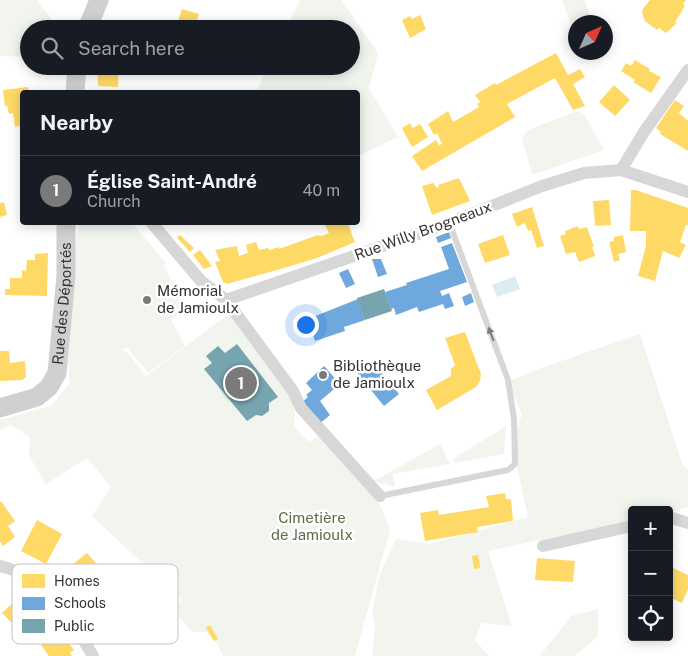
<!DOCTYPE html>
<html lang="en">
<head>
<meta charset="utf-8">
<style>
	:root { --surface:#171b24; --page:#242831; --text:#f1f3f6; --muted:#9ea1a6; --line:#363941; --accent:#7a7a7a }
	body { margin:0; font-family:"Public Sans",sans-serif; background:var(--page); color:var(--text) }
	.controls { position:absolute; right:15px; bottom:15px; display:grid; overflow:hidden; border-radius:5px; box-shadow:0 2px 12px #0003 }
	.controls button { width:45px; height:45px; display:grid; place-items:center; padding:0; border:0; border-bottom:1px solid var(--line); background:var(--surface); color:var(--text); font:25px sans-serif }
	.compass { position:absolute; left:568px; top:15px; width:45px; height:45px; border-radius:50%; background:var(--surface); box-shadow:0 2px 12px #0003; rotate:45deg }
	.you { position:absolute; left:305px; top:324px; width:18px; height:18px; margin:-12px; border:4px solid #fff; border-radius:50%; background:#1a73e8; box-shadow:0 0 0 8px #1a73e833 }
	.badge { display:grid; place-items:center; width:32px; height:32px; border-radius:50%; background:var(--accent); color:#fff; font-size:16px; font-weight:700 }
	.pin { position:absolute; translate:-50% -50%; border:2px solid #fff; box-shadow:0 1px 5px #0006 }
	.list { margin:0; padding:0; list-style:none }
	h2 { display:flex; justify-content:space-between; align-items:center; height:65px; margin:0; padding:0 20px; font-size:21px }
	h2 small { font-size:16px; font-weight:400; color:var(--muted) }
	.list li { display:grid; grid-template-columns:32px 1fr auto; gap:15px; align-items:center; box-sizing:border-box; height:70px; padding:0 20px; border-top:1px solid var(--line) }
	.list b { display:block; font-size:19px; white-space:nowrap }
	.list p { margin:0; font-size:16px; white-space:nowrap; color:var(--muted) }
	.list em { font-size:16px; font-style:normal; color:var(--muted) }
	.icon { flex:none; width:28px; height:28px; fill:none; stroke:currentColor; stroke-width:2; stroke-linecap:round; stroke-linejoin:round }
	.map { position:relative; flex:none; width:688px; height:656px; overflow:hidden }
	.search { position:absolute; background:var(--surface); box-shadow:0 2px 12px #0003; left:20px; top:20px; width:340px; height:55px; display:flex; align-items:center; gap:12px; box-sizing:border-box; padding:0 18px; border-radius:28px; color:var(--muted); font-size:19px }
	.panel { position:absolute; background:var(--surface); box-shadow:0 2px 12px #0003; left:20px; top:90px; width:340px; height:135px; border-radius:5px }
	.map>svg:first-child { display:block }
	.green { fill:#f1f5ed }
	.water { fill:#ddebf3 }
	.homes { fill:#ffd966 }
	.schools { fill:#6fa8dc }
	.public { fill:#76a5af }
	.lines { fill:none; stroke-linecap:round; stroke-linejoin:round }
	.lane { stroke:#d7d7d7; stroke-width:6 }
	.street { stroke:#d7d7d7; stroke-width:12 }
	.secondary { stroke:#d0d0d0; stroke-width:19 }
	.oneway { fill:#7d7d7d }
	.poi-dot { fill:#7a7a7a; stroke:#fff; stroke-width:2 }
	.labels { text-anchor:middle; stroke-width:5; stroke-linejoin:round; paint-order:stroke }
	.street-label { font-size:15px; fill:#333; stroke:#fff }
	.poi-label { font-size:15px; fill:#333; stroke:#fff; text-anchor:start }
	.park-label { font-size:15px; fill:#56703f; stroke:#fff }
	.key { fill:#fff; stroke:#c2c2c2; stroke-width:1 }
	.key-label { font-size:14px; fill:#333 }
</style>
</head>
<body>
<div class="map">
<svg width="688" height="656" viewBox="0 0 688 656">
	<rect width="100%" height="100%" fill="#fff"/>
	<!-- green -->
	<g class="green">
		<path d="M 0,0 L 37,0 L 59,29 L 29,29 L 29,57 L 0,56 Z"/>
		<path d="M 300,0 L 341,0 L 378,53 L 369,88 L 398,137 L 358,156 L 358,92 L 256,92 L 268,66 L 351,66 L 351,29 L 286,29 Z"/>
		<path d="M 562,0 L 585,0 L 592,22 L 576,22 L 575,35 Z"/>
		<path d="M 578,111 L 584,114 L 604,150 L 532,175 L 522,137 L 530,129 Z"/>
		<path d="M 79,223 L 132,223 L 166,263 L 164,266 L 186,310 L 171,320 L 185,346 L 148,373 L 128,348 L 122,350 L 127,352 L 146,376 L 229,314 L 292,395 L 295,412 L 294,427 L 309,442 L 320,435 L 378,500 L 390,530 L 355,656 L 223,656 L 217,643 L 206,632 L 192,632 L 175,612 L 181,599 L 92,516 L 111,487 L 87,458 L 46,484 L 29,456 L 30,437 L 11,425 L 0,430 L 0,420 L 51,406 L 70,383 L 68,360 L 74,255 Z"/>
		<path d="M 640,334 L 683,466 L 688,469 L 688,507 L 669,513 L 669,510 L 632,510 L 632,521 L 488,551 L 512,626 L 481,623 L 475,640 L 489,656 L 372,656 L 375,626 L 372,615 L 379,576 L 396,539 L 430,544 L 528,517 L 515,457 L 514,438 L 522,414 L 508,382 L 541,368 Z"/>
		<path d="M 506,426 L 504,454 L 454,463 L 453,459 Z"/>
		<path d="M 440,444 L 450,464 L 393,474 L 395,487 L 374,481 Z"/>
		<path d="M 598,609 L 598,637 L 574,656 L 540,656 L 571,616 Z"/>
	</g>
	<!-- water -->
	<path class="water" d="M 515,276 L 520,289 L 497,297 L 492,285 Z"/>
	<!-- homes -->
	<g class="homes">
		<path d="M 650,0 L 686,0 L 683,4 L 685,6 L 675,22 L 677,23 L 666,33 L 659,28 L 657,30 L 646,22 L 643,17 L 642,10 Z"/>
		<path d="M 182,9 L 199,14 L 194,29 L 177,24 Z"/>
		<path d="M 420,15 L 426,29 L 410,38 L 402,20 L 410,16 L 412,19 Z"/>
		<path d="M 556,53 L 568,75 L 580,69 L 585,77 L 573,84 L 585,106 L 573,110 L 555,78 L 507,104 L 515,117 L 422,171 L 412,156 L 436,140 L 439,145 L 442,144 L 437,133 L 434,135 L 428,124 L 448,111 L 453,122 L 479,107 L 477,104 L 480,102 L 475,95 L 495,83 L 496,85 Z"/>
		<path d="M 635,60 L 650,69 L 649,71 L 661,77 L 651,93 L 633,82 L 635,80 L 621,71 L 626,63 L 631,66 Z"/>
		<path d="M 97,66 L 119,66 L 118,87 L 98,86 Z"/>
		<path d="M 614,85 L 630,100 L 615,116 L 599,102 Z"/>
		<path d="M 28,87 L 29,92 L 22,92 L 22,125 L 15,127 L 13,113 L 9,114 L 7,106 L 5,106 L 3,90 Z"/>
		<path d="M 675,100 L 684,106 L 679,113 L 688,121 L 688,151 L 660,134 L 661,132 L 656,128 Z"/>
		<path d="M 410,123 L 413,128 L 420,124 L 428,137 L 412,147 L 402,128 Z"/>
		<path d="M 459,178 L 470,201 L 432,215 L 422,186 L 433,183 L 437,188 L 439,187 L 438,185 Z"/>
		<path d="M 631,190 L 636,190 L 688,208 L 688,225 L 686,225 L 680,242 L 686,245 L 679,258 L 663,251 L 655,281 L 638,276 L 646,246 L 646,231 L 630,231 Z"/>
		<path d="M 609,200 L 611,225 L 595,226 L 593,201 Z"/>
		<path d="M 4,202 L 7,215 L 0,217 L 0,203 Z"/>
		<path d="M 532,207 L 544,246 L 537,248 L 531,230 L 528,231 L 525,223 L 517,227 L 512,214 Z"/>
		<path d="M 331,222 L 347,222 L 355,242 L 317,258 L 291,266 L 227,284 L 223,282 L 215,262 L 220,261 L 215,250 L 237,246 L 239,256 L 248,253 L 246,245 L 256,242 L 259,250 L 268,248 L 269,250 L 279,247 L 279,249 L 318,235 L 322,236 L 329,233 L 325,225 Z"/>
		<path d="M 578,226 L 579,229 L 587,227 L 594,247 L 592,247 L 595,256 L 579,262 L 575,252 L 566,254 L 560,236 L 566,234 L 565,231 Z"/>
		<path d="M 180,235 L 194,248 L 190,252 L 177,238 Z"/>
		<path d="M 503,235 L 510,255 L 485,263 L 478,244 Z"/>
		<path d="M 623,235 L 626,252 L 618,254 L 620,260 L 614,262 L 609,242 L 614,241 L 614,237 Z"/>
		<path d="M 200,250 L 212,266 L 204,269 L 193,255 Z"/>
		<path d="M 48,253 L 47,296 L 5,295 L 5,289 L 10,289 L 10,278 L 22,278 L 22,270 L 26,271 L 27,260 L 35,260 L 35,254 Z"/>
		<path d="M 465,332 L 481,374 L 480,381 L 476,387 L 437,410 L 426,390 L 451,376 L 451,369 L 455,365 L 445,338 Z"/>
		<path d="M 0,351 L 9,351 L 10,363 L 25,361 L 26,377 L 22,380 L 0,381 Z"/>
		<path d="M 505,493 L 506,499 L 511,499 L 513,521 L 477,527 L 478,532 L 425,541 L 420,513 L 438,510 L 439,515 L 489,507 L 486,496 Z"/>
		<path d="M 1,501 L 15,521 L 8,526 L 15,537 L 3,546 L 0,541 L 0,502 Z"/>
		<path d="M 37,520 L 62,534 L 46,564 L 21,551 Z"/>
		<path d="M 87,553 L 99,567 L 93,571 L 101,580 L 82,597 L 63,575 L 73,567 L 72,565 Z"/>
		<path d="M 478,555 L 480,568 L 474,569 L 472,556 Z"/>
		<path d="M 537,558 L 575,561 L 573,582 L 535,580 Z"/>
		<path d="M 669,566 L 688,575 L 688,589 L 682,603 L 669,597 Z"/>
		<path d="M 18,598 L 37,618 L 21,632 L 2,613 Z"/>
		<path d="M 210,625 L 218,639 L 214,641 L 206,628 Z"/>
		<path d="M 50,631 L 57,639 L 63,635 L 74,650 L 70,653 L 72,656 L 49,656 L 41,645 L 47,641 L 43,636 Z"/>
	</g>
	<!-- schools -->
	<g class="schools">
		<path d="M 449,232 L 451,238 L 438,243 L 436,237 Z"/>
		<path d="M 452,243 L 467,282 L 440,291 L 442,296 L 449,293 L 454,306 L 445,309 L 443,304 L 419,312 L 417,307 L 396,315 L 394,308 L 391,309 L 385,292 L 407,285 L 406,283 L 449,269 L 441,247 Z"/>
		<path d="M 372,259 L 381,259 L 387,274 L 378,277 Z"/>
		<path d="M 348,269 L 355,284 L 346,288 L 339,273 Z"/>
		<path d="M 471,293 L 474,302 L 465,306 L 462,297 Z"/>
		<path d="M 358,299 L 365,320 L 344,327 L 345,331 L 315,341 L 308,319 Z"/>
		<path d="M 372,361 L 399,394 L 384,406 L 357,373 Z"/>
		<path d="M 324,366 L 340,384 L 320,401 L 330,415 L 318,425 L 301,403 L 308,397 L 306,395 L 312,390 L 306,383 Z"/>
	</g>
	<!-- public -->
	<g class="public">
		<path d="M 384,289 L 392,311 L 365,320 L 357,298 Z"/>
		<path d="M 237,344 L 278,397 L 269,403 L 269,411 L 262,416 L 256,415 L 247,421 L 204,369 L 212,363 L 206,356 L 218,346 L 225,353 Z"/>
	</g>
	<g class="lines">
		<!-- lane -->
		<path class="lane" d="M 380,496 L 508,470 L 515,464 L 514,419 L 508,380 L 449,222"/>
		<!-- street -->
		<g class="street">
			<path d="M 621,170 L 644,132 L 688,70"/>
			<path d="M 151,222 L 201,281 L 226,300 L 441,226 L 542,186 L 584,173 L 621,170 L 688,192"/>
			<path d="M 226,300 L 293,391 L 301,408 L 380,496"/>
			<path d="M 669,517 L 688,523"/>
			<path d="M 543,546 L 632,526"/>
			<path d="M 0,566 C 47,576 70,617 93,656"/>
		</g>
		<!-- secondary -->
		<g class="secondary">
			<path d="M 87,29 L 99,0"/>
			<path d="M 75,92 L 77,66"/>
			<path id="s1" d="M 0,408 L 37,397 L 49,387 L 57,373 L 66,276 L 66,222"/>
		</g>
	</g>
	<!-- one-way arrows -->
	<defs><path id="oneway-solid" d="M-6-.8H1V-3.2L6.5 0L1 3.2V.8H-6Z" transform="scale(1.25)"/></defs>
	<use class="oneway" href="#oneway-solid" transform="translate(491 334) rotate(-111)"/>
	<!-- markers -->
	<g class="poi-dot">
		<circle cx="147" cy="300" r="5"/>
		<circle cx="323" cy="375" r="5"/>
	</g>
	<g class="labels">
		<!-- street labels -->
		<g class="street-label">
			<text transform="translate(423 231) rotate(-20)" y="5">Rue Willy Brogneaux</text>
			<text dy="5" stroke="none"><textPath href="#s1" startOffset="140">Rue des Déportés</textPath></text>
		</g>
		<!-- poi labels -->
		<g class="poi-label">
			<text x="157" y="296">Mémorial<tspan x="157" dy="17">de Jamioulx</tspan></text>
			<text x="333" y="371">Bibliothèque<tspan x="333" dy="17">de Jamioulx</tspan></text>
		</g>
		<!-- park labels -->
		<g class="park-label">
			<text x="312" y="523">Cimetière<tspan x="312" dy="17">de Jamioulx</tspan></text>
		</g>
	</g>
	<!-- legend -->
	<rect x="12" y="564" width="166" height="80" rx="8" class="key"/>
	<rect x="22" y="574" width="23" height="14" fill="#ffd966"/>
	<rect x="22" y="597" width="23" height="13" fill="#6fa8dc"/>
	<rect x="22" y="619" width="23" height="14" fill="#76a5af"/>
	<g class="key-label">
		<text x="54" y="586">Homes</text>
		<text x="54" y="608">Schools</text>
		<text x="54" y="631">Public</text>
	</g>
</svg>
<div class="controls">
<button>+</button>
<button>−</button>
<button><svg class="icon" aria-label="locate" viewBox="0 0 24 24"><circle cx="12" cy="12" r="6"/><path d="M12 2v4M12 18v4M2 12h4M18 12h4"/></svg></button>
</div>
<svg class="compass" viewBox="-18 -18 36 36"><path d="M0-13l5 13h-10z" fill="#e53935"/><path d="M0 13l5-13h-10z" fill="#9ea1a6"/></svg>
<div class="you"></div>
<div class="pin badge" style="left:241px;top:383px">1</div>
<div class="search"><svg class="icon" aria-label="search" viewBox="0 0 24 24"><circle cx="10" cy="10" r="6"/><path d="M15 15l6 6"/></svg>Search here</div>
<section class="panel">
<h2>Nearby<small></small></h2>
<ul class="list">
<li><span class="badge">1</span><div><b>Église Saint-André</b><p>Church</p></div><em>40 m</em></li>
</ul>
</section>
</div>
</body>
</html>
